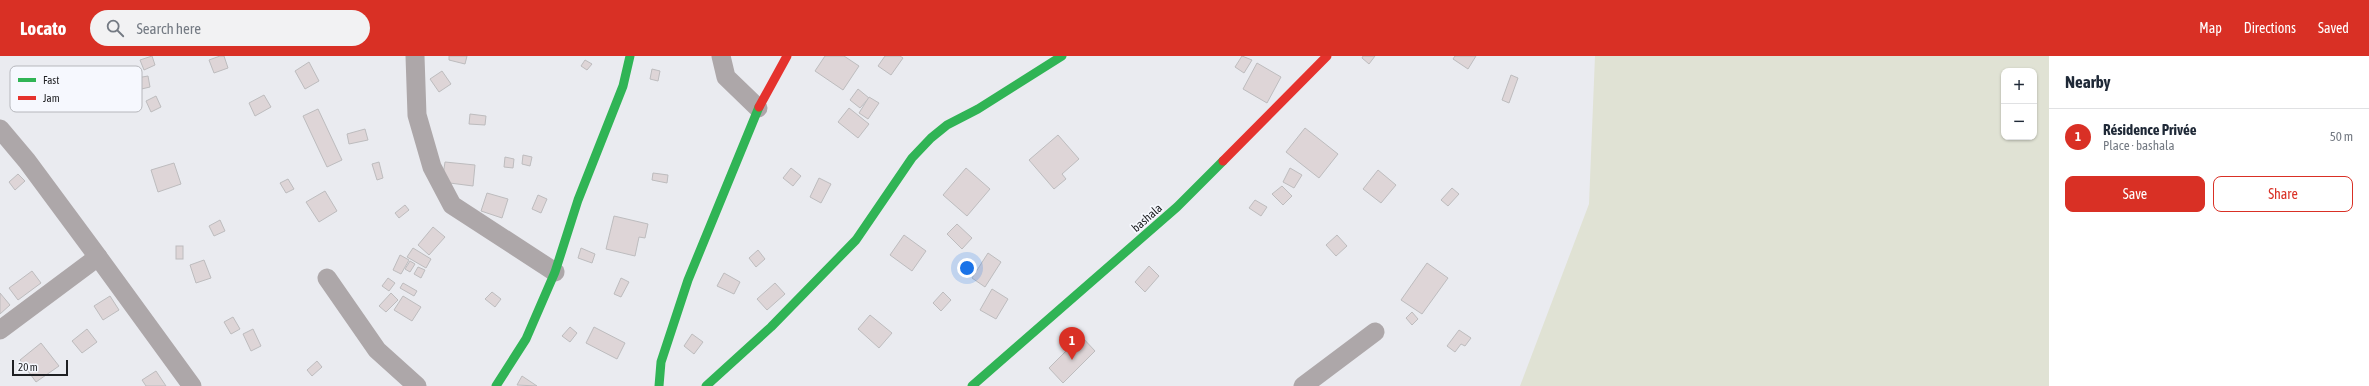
<!DOCTYPE html>
<html lang="en">
<head>
<meta charset="utf-8">
<style>
	:root { --surface:#fff; --page:#f2f2f3; --text:#1f2937; --muted:#747a83; --line:#e0e1e3; --accent:#d93025 }
	body { margin:0; font-family:"Asap Condensed",sans-serif; background:var(--page); color:var(--text) }
	.controls { position:absolute; right:12px; top:12px; display:grid; overflow:hidden; border-radius:8px; box-shadow:0 1px 3px #0004 }
	.controls button { width:36px; height:36px; display:grid; place-items:center; padding:0; border:0; border-bottom:1px solid var(--line); background:var(--surface); color:var(--text); font:20px sans-serif }
	.scale { position:absolute; left:12px; bottom:10px; width:56px; box-sizing:border-box; padding-left:4px; border:2px solid #1f2023; border-top:0; font-size:11px; line-height:14px; white-space:nowrap; color:#1f2023; -webkit-text-stroke:3px #f6f8fe; paint-order:stroke }
	.you { position:absolute; left:967px; top:212px; width:14px; height:14px; margin:-10px; border:3px solid #fff; border-radius:50%; background:#1a73e8; box-shadow:0 0 0 6px #1a73e833 }
	.badge { display:grid; place-items:center; width:26px; height:26px; border-radius:50%; background:var(--accent); color:#fff; font-size:13px; font-weight:700 }
	.pin { position:absolute; translate:-50% -33px; filter:drop-shadow(0 1px 2px #0008) }
	.pin::after { content:''; position:absolute; top:21px; width:14px; height:12px; background:inherit; clip-path:polygon(0 0,100% 0,50% 100%) }
	.list { margin:0; padding:0; list-style:none }
	h2 { display:flex; justify-content:space-between; align-items:center; height:52px; margin:0; padding:0 16px; font-size:17px }
	h2 small { font-size:13px; font-weight:400; color:var(--muted) }
	.list li { display:grid; grid-template-columns:26px 1fr auto; gap:12px; align-items:center; box-sizing:border-box; height:56px; padding:0 16px; border-top:1px solid var(--line) }
	.list b { display:block; font-size:15px; white-space:nowrap }
	.list p { margin:0; font-size:13px; white-space:nowrap; color:var(--muted) }
	.list em { font-size:13px; font-style:normal; color:var(--muted) }
	.actions { display:flex; gap:8px; padding:12px 16px }
	.actions a { flex:1; padding:9px 0; border:1px solid var(--accent); border-radius:8px; text-align:center; font-size:14px; color:var(--accent) }
	.actions .main { background:var(--accent); color:#fff }
	.icon { flex:none; width:22px; height:22px; fill:none; stroke:currentColor; stroke-width:2; stroke-linecap:round; stroke-linejoin:round }
	.map { position:relative; flex:none; width:2049px; height:330px; overflow:hidden }
	header { display:flex; align-items:center; gap:24px; box-sizing:border-box; height:56px; padding:0 20px; background:var(--accent); color:#fff }
	header strong { font-size:19px }
	nav { display:flex; gap:22px; margin-inline-start:auto; font-size:14px }
	.search { width:280px; height:36px; background:var(--page); display:flex; align-items:center; gap:10px; box-sizing:border-box; padding:0 14px; border-radius:22px; color:var(--muted); font-size:15px }
	main { display:flex }
	aside { flex:1; background:var(--surface) }
	.map>svg:first-child { display:block }
	.green { fill:#e0e2d4; fill-rule:evenodd }
	.building { fill:#ded5d7; stroke:#bdbcbe }
	.lines { fill:none; stroke-linecap:round; stroke-linejoin:round }
	.street { stroke:#ada7a9; stroke-width:19 }
	.fast { stroke:#30b455; stroke-width:9 }
	.jam { stroke:#e5322d; stroke-width:9 }
	.labels { text-anchor:middle; stroke-width:3.5; stroke-linejoin:round; paint-order:stroke }
	.street-label { font-size:12px; fill:#1f2023; stroke:#f6f8fe }
	.key { fill:#f6f8fe; stroke:#b6b7bc; stroke-width:1 }
	.key-label { font-size:11px; fill:#1f2023 }
</style>
</head>
<body>
<header>
<strong>Locato</strong>
<div class="search"><svg class="icon" aria-label="search" viewBox="0 0 24 24"><circle cx="10" cy="10" r="6"/><path d="M15 15l6 6"/></svg>Search here</div>
<nav><a>Map</a><a>Directions</a><a>Saved</a></nav>
</header>
<main>
<div class="map">
<svg width="2049" height="330" viewBox="0 0 2049 330">
	<rect width="100%" height="100%" fill="#eaebf0"/>
	<!-- green -->
	<path class="green" d="M 1595,0 L 2049,0 L 2049,330 L 1520,330 L 1589,148 ZM 2004,15 L 2034,15 L 2034,81 L 2004,81 Z"/>
	<!-- building -->
	<g class="building">
		<path d="M 152,0 L 155,9 L 144,14 L 140,4 Z"/>
		<path d="M 220,0 L 224,0 L 228,12 L 214,17 L 209,4 Z"/>
		<path d="M 449,0 L 467,0 L 465,8 L 449,4 Z"/>
		<path d="M 825,0 L 844,0 L 859,10 L 843,34 L 815,15 Z"/>
		<path d="M 885,0 L 900,0 L 903,2 L 891,19 L 878,10 Z"/>
		<path d="M 1242,0 L 1252,4 L 1244,17 L 1235,11 Z"/>
		<path d="M 1363,0 L 1375,0 L 1369,8 L 1362,2 Z"/>
		<path d="M 1455,0 L 1476,0 L 1468,13 L 1453,3 Z"/>
		<path d="M 585,4 L 592,8 L 587,14 L 581,10 Z"/>
		<path d="M 309,6 L 319,25 L 305,33 L 295,15 Z"/>
		<path d="M 1257,7 L 1281,21 L 1267,47 L 1243,33 Z"/>
		<path d="M 652,13 L 660,15 L 658,25 L 650,23 Z"/>
		<path d="M 442,15 L 451,28 L 439,36 L 430,23 Z"/>
		<path d="M 1511,19 L 1518,22 L 1509,47 L 1502,44 Z"/>
		<path d="M 148,20 L 150,31 L 133,35 L 131,23 Z"/>
		<path d="M 858,33 L 869,42 L 860,52 L 850,44 Z"/>
		<path d="M 264,39 L 271,51 L 255,60 L 249,47 Z"/>
		<path d="M 156,40 L 161,51 L 151,56 L 146,45 Z"/>
		<path d="M 869,41 L 879,47 L 868,63 L 859,57 Z"/>
		<path d="M 849,52 L 869,68 L 858,82 L 838,66 Z"/>
		<path d="M 318,53 L 342,104 L 327,111 L 303,60 Z"/>
		<path d="M 470,58 L 486,60 L 485,69 L 469,68 Z"/>
		<path d="M 1305,72 L 1338,98 L 1319,122 L 1286,96 Z"/>
		<path d="M 365,73 L 368,84 L 349,88 L 347,78 Z"/>
		<path d="M 1058,79 L 1079,103 L 1062,118 L 1066,123 L 1054,133 L 1029,104 Z"/>
		<path d="M 523,99 L 532,101 L 530,110 L 522,108 Z"/>
		<path d="M 505,101 L 514,103 L 513,112 L 504,111 Z"/>
		<path d="M 379,106 L 383,122 L 377,124 L 372,108 Z"/>
		<path d="M 445,106 L 475,109 L 473,130 L 442,126 Z"/>
		<path d="M 174,107 L 181,128 L 158,136 L 151,114 Z"/>
		<path d="M 791,112 L 801,120 L 793,130 L 783,122 Z"/>
		<path d="M 966,112 L 990,133 L 967,160 L 943,139 Z"/>
		<path d="M 1290,112 L 1302,119 L 1294,132 L 1283,126 Z"/>
		<path d="M 1378,114 L 1396,129 L 1381,147 L 1363,133 Z"/>
		<path d="M 653,117 L 668,119 L 667,127 L 652,124 Z"/>
		<path d="M 18,118 L 25,125 L 15,134 L 9,126 Z"/>
		<path d="M 819,122 L 831,128 L 821,147 L 810,141 Z"/>
		<path d="M 288,123 L 294,133 L 286,137 L 280,127 Z"/>
		<path d="M 1282,130 L 1292,140 L 1283,149 L 1272,138 Z"/>
		<path d="M 1452,132 L 1459,138 L 1448,150 L 1441,144 Z"/>
		<path d="M 325,135 L 337,155 L 319,166 L 306,146 Z"/>
		<path d="M 487,137 L 508,143 L 502,162 L 481,155 Z"/>
		<path d="M 538,139 L 547,143 L 541,157 L 532,153 Z"/>
		<path d="M 1255,144 L 1267,151 L 1261,160 L 1249,152 Z"/>
		<path d="M 405,149 L 409,154 L 399,162 L 395,157 Z"/>
		<path d="M 614,160 L 648,168 L 645,182 L 639,181 L 635,200 L 606,193 Z"/>
		<path d="M 220,164 L 225,175 L 214,180 L 209,170 Z"/>
		<path d="M 957,168 L 972,182 L 962,193 L 947,178 Z"/>
		<path d="M 433,171 L 445,181 L 429,199 L 418,189 Z"/>
		<path d="M 904,179 L 926,195 L 912,215 L 890,199 Z"/>
		<path d="M 1337,179 L 1347,190 L 1336,200 L 1326,189 Z"/>
		<rect x="176" y="190" width="7" height="13"/>
		<path d="M 413,192 L 431,203 L 426,212 L 407,201 Z"/>
		<path d="M 581,192 L 595,198 L 592,207 L 578,202 Z"/>
		<path d="M 758,194 L 765,203 L 756,211 L 749,202 Z"/>
		<path d="M 988,197 L 1001,206 L 985,231 L 972,222 Z"/>
		<path d="M 400,199 L 409,204 L 401,218 L 393,214 Z"/>
		<path d="M 204,204 L 211,222 L 196,227 L 190,209 Z"/>
		<path d="M 410,205 L 415,208 L 410,216 L 405,213 Z"/>
		<path d="M 1427,207 L 1448,222 L 1422,258 L 1401,244 Z"/>
		<path d="M 1149,210 L 1159,220 L 1145,236 L 1135,226 Z"/>
		<path d="M 418,211 L 425,214 L 421,222 L 414,218 Z"/>
		<path d="M 32,215 L 41,227 L 18,244 L 9,232 Z"/>
		<path d="M 724,217 L 740,226 L 734,238 L 717,230 Z"/>
		<path d="M 388,222 L 395,227 L 389,235 L 382,230 Z"/>
		<path d="M 621,222 L 629,226 L 621,241 L 614,238 Z"/>
		<path d="M 403,227 L 417,235 L 414,240 L 400,232 Z"/>
		<path d="M 775,227 L 785,238 L 767,254 L 757,243 Z"/>
		<path d="M 992,233 L 1008,243 L 996,263 L 980,254 Z"/>
		<path d="M 492,236 L 501,243 L 495,251 L 485,243 Z"/>
		<path d="M 943,236 L 951,244 L 941,255 L 933,247 Z"/>
		<path d="M 0,237 L 10,249 L 0,258 Z"/>
		<path d="M 391,237 L 398,244 L 386,256 L 379,250 Z"/>
		<path d="M 110,240 L 119,254 L 103,264 L 94,250 Z"/>
		<path d="M 403,240 L 421,251 L 412,265 L 394,254 Z"/>
		<path d="M 1412,256 L 1418,263 L 1412,269 L 1406,262 Z"/>
		<path d="M 870,259 L 892,277 L 879,292 L 858,273 Z"/>
		<path d="M 233,261 L 240,273 L 231,278 L 224,266 Z"/>
		<path d="M 570,271 L 577,277 L 570,286 L 562,280 Z"/>
		<path d="M 594,271 L 625,287 L 617,303 L 586,287 Z"/>
		<path d="M 87,273 L 97,286 L 82,297 L 72,285 Z"/>
		<path d="M 253,273 L 261,290 L 251,295 L 243,278 Z"/>
		<path d="M 1459,274 L 1471,282 L 1465,290 L 1461,288 L 1455,296 L 1447,290 Z"/>
		<path d="M 692,278 L 703,286 L 694,298 L 684,290 Z"/>
		<path d="M 1081,280 L 1095,295 L 1063,327 L 1049,312 Z"/>
		<path d="M 41,287 L 59,310 L 36,326 L 20,304 Z"/>
		<path d="M 317,305 L 322,311 L 312,320 L 307,314 Z"/>
		<path d="M 156,315 L 166,330 L 146,330 L 142,324 Z"/>
		<path d="M 522,320 L 537,330 L 517,329 Z"/>
	</g>
	<g class="lines">
		<!-- street -->
		<g class="street">
			<path d="M 415,0 L 417,59 L 432,111 L 452,149 L 555,216"/>
			<path d="M 721,0 L 726,21 L 758,52"/>
			<path d="M 0,73 L 27,105 L 98,201"/>
			<path d="M 327,222 L 377,294 L 417,330"/>
			<path d="M 0,274 L 98,201 L 192,330"/>
			<path d="M 1303,330 L 1375,276"/>
		</g>
		<!-- fast -->
		<g class="fast">
			<path d="M 496,330 L 526,283 L 555,216 L 578,144 L 623,30 L 630,0"/>
			<path d="M 659,330 L 661,306 L 688,224 L 759,51"/>
			<path d="M 706,330 L 771,271 L 856,184 L 912,102 L 931,82 L 947,69 L 978,53 L 1062,0"/>
			<path d="M 972,330 L 1177,151 L 1223,105"/>
		</g>
		<!-- jam -->
		<g class="jam">
			<path d="M 759,51 L 787,0"/>
			<path d="M 1223,105 L 1327,0"/>
		</g>
	</g>
	<g class="labels">
		<!-- street labels -->
		<g class="street-label">
			<text transform="translate(1147 162) rotate(-41)" y="4">bashala</text>
		</g>
	</g>
	<!-- legend -->
	<rect x="10" y="10" width="132" height="46" rx="6" class="key"/>
	<rect x="18" y="22" width="18" height="4" fill="#30b455"/>
	<rect x="18" y="40" width="18" height="4" fill="#e5322d"/>
	<g class="key-label">
		<text x="43" y="28">Fast</text>
		<text x="43" y="46">Jam</text>
	</g>
</svg>
<div class="controls">
<button>+</button>
<button>−</button>
</div>
<div class="scale">20 m</div>
<div class="you"></div>
<div class="pin badge" style="left:1072px;top:304px">1</div>
</div>
<aside>
<h2>Nearby<small></small></h2>
<ul class="list">
<li><span class="badge">1</span><div><b>Résidence Privée</b><p>Place · bashala</p></div><em>50 m</em></li>
</ul>
<div class="actions"><a class="main">Save</a><a>Share</a></div>
</aside>
</main>
</body>
</html>
